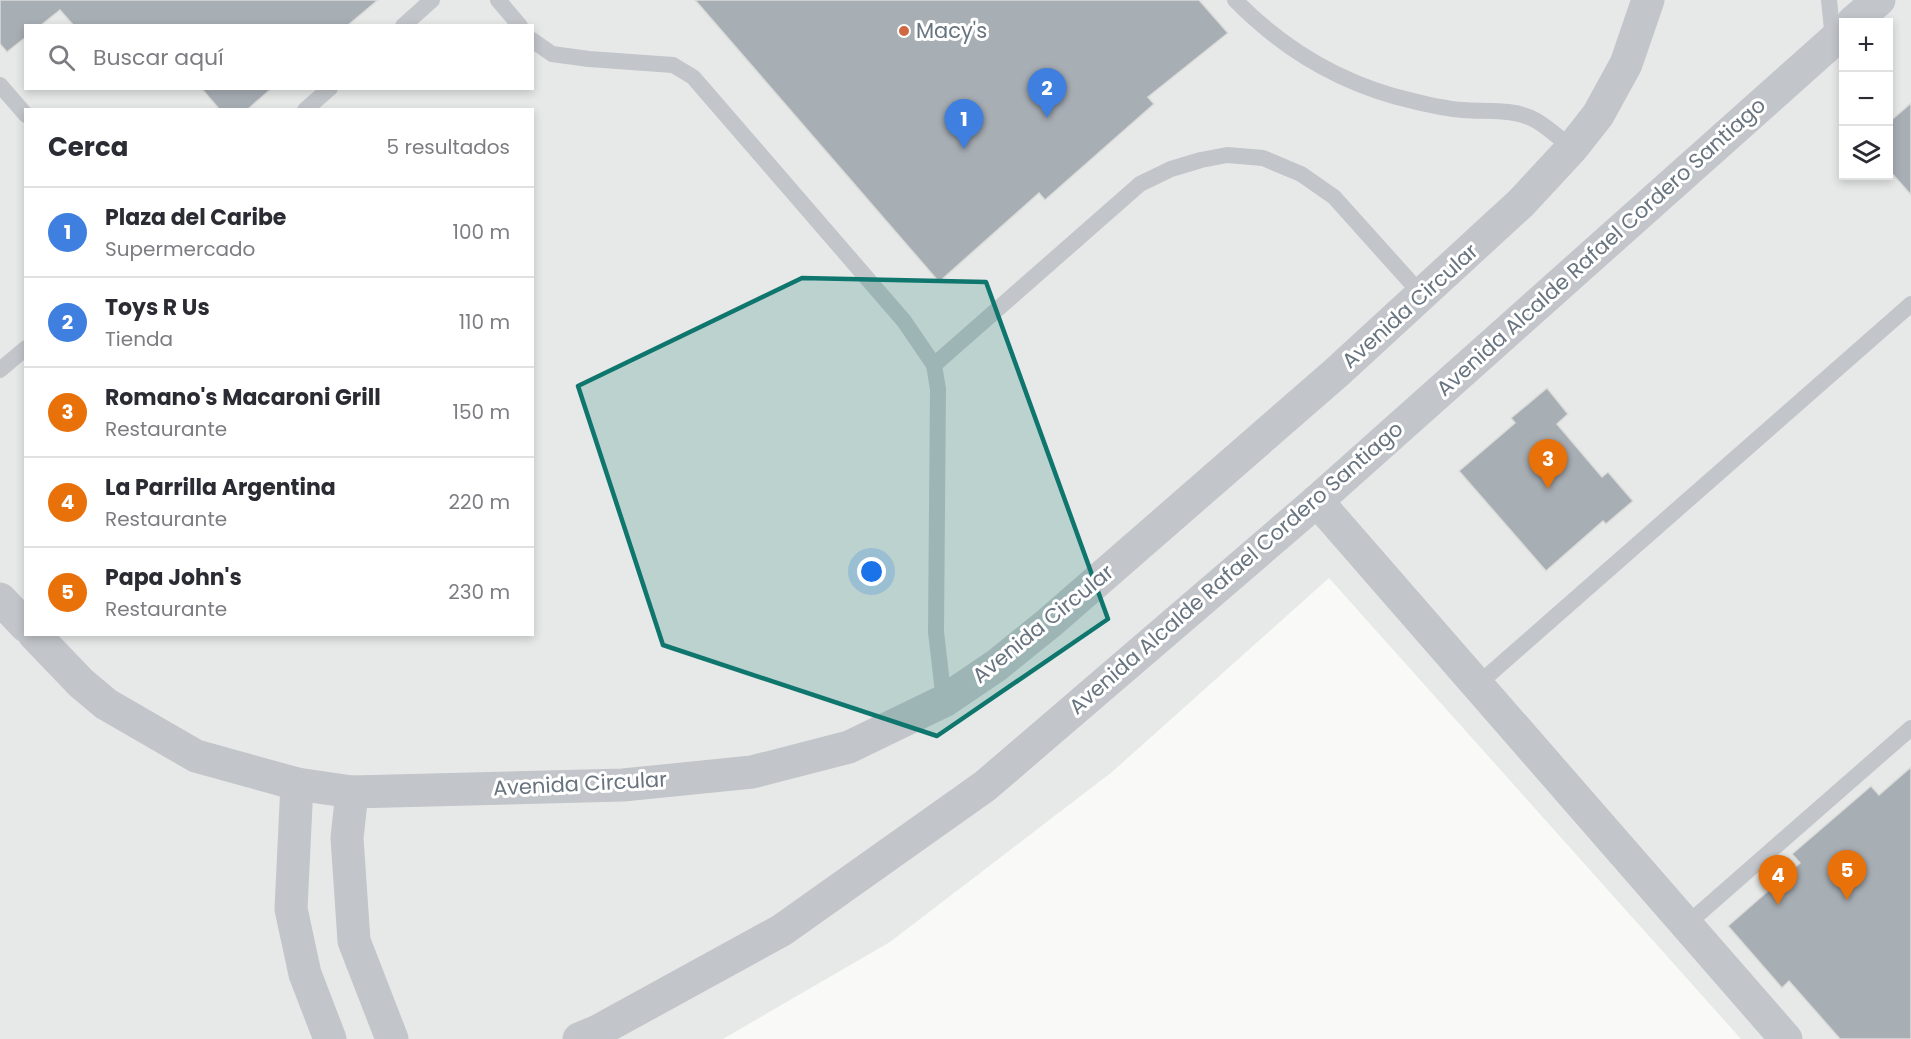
<!DOCTYPE html>
<html lang="es">
<head>
<meta charset="utf-8">
<style>
	:root { --surface:#fff; --page:#f2f2f3; --text:#2b2b33; --muted:#7c7c81; --line:#e1e1e2; --accent:#0b8043 }
	body { margin:0; font-family:Poppins,sans-serif; background:var(--page); color:var(--text) }
	.controls { position:absolute; right:18px; top:18px; display:grid; overflow:hidden; border-radius:0px; box-shadow:0 3px 9px #0003 }
	.controls button { width:54px; height:54px; display:grid; place-items:center; padding:0; border:0; border-bottom:2px solid var(--line); background:var(--surface); color:var(--text); font:30px sans-serif }
	.you { position:absolute; left:872px; top:572px; width:21px; height:21px; margin:-15px; border:4px solid #fff; border-radius:50%; background:#1a73e8; box-shadow:0 0 0 9px #1a73e833 }
	.badge { display:grid; place-items:center; width:39px; height:39px; border-radius:50%; background:var(--accent); color:#fff; font-size:20px; font-weight:700 }
	.pin { position:absolute; translate:-50% -50px; filter:drop-shadow(0 2px 3px #0008) }
	.pin::after { content:''; position:absolute; top:32px; width:21px; height:18px; background:inherit; clip-path:polygon(0 0,100% 0,50% 100%) }
	.list { margin:0; padding:0; list-style:none }
	h2 { display:flex; justify-content:space-between; align-items:center; height:78px; margin:0; padding:0 24px; font-size:26px }
	h2 small { font-size:20px; font-weight:400; color:var(--muted) }
	.list li { display:grid; grid-template-columns:39px 1fr auto; gap:18px; align-items:center; box-sizing:border-box; height:90px; padding:0 24px; border-top:2px solid var(--line) }
	.list b { display:block; font-size:22px; white-space:nowrap }
	.list p { margin:0; font-size:20px; white-space:nowrap; color:var(--muted) }
	.list em { font-size:20px; font-style:normal; color:var(--muted) }
	.icon { flex:none; width:33px; height:33px; fill:none; stroke:currentColor; stroke-width:2; stroke-linecap:round; stroke-linejoin:round }
	.map { position:relative; flex:none; width:1911px; height:1039px; overflow:hidden }
	.search { position:absolute; background:var(--surface); box-shadow:0 3px 9px #0003; left:24px; top:24px; width:510px; height:66px; display:flex; align-items:center; gap:15px; box-sizing:border-box; padding:0 21px; border-radius:0px; color:var(--muted); font-size:22px }
	.panel { position:absolute; background:var(--surface); box-shadow:0 3px 9px #0003; left:24px; top:108px; width:510px; height:528px; border-radius:0px }
	.map>svg:first-child { display:block }
	.built { fill:#e7e9e8; fill-rule:evenodd }
	.building { fill:#a7aeb4; stroke:#dbdcda; stroke-width:1.5 }
	.lines { fill:none; stroke-linecap:round; stroke-linejoin:round }
	.service { stroke:#c2c5c9; stroke-width:16 }
	.minor { stroke:#c2c5c9; stroke-width:33 }
	.tertiary { stroke:#c2c5c9; stroke-width:33 }
	.marked { fill:#0f766e; fill-opacity:0.2; stroke:#0f766e; stroke-width:4.5; stroke-linejoin:round }
	.poi-dot { fill:#cf6843; stroke:#fff; stroke-width:2 }
	.labels { text-anchor:middle; stroke-width:6; stroke-linejoin:round; paint-order:stroke }
	.poi-label { font-size:21px; fill:#68747f; stroke:#fff; text-anchor:start }
	.street-label { font-size:21px; fill:#68747f; stroke:#fff }
</style>
</head>
<body>
<div class="map">
<svg width="1911" height="1039" viewBox="0 0 1911 1039">
	<rect width="100%" height="100%" fill="#f9faf8"/>
	<!-- built -->
	<path class="built" d="M 0,0 L 1911,0 L 1911,1039 L 1741,1039 L 1329,578 L 1112,772 L 890,942 L 723,1039 L 0,1039 ZM 1844,22 L 1888,22 L 1888,176 L 1844,176 ZM 26,26 L 532,26 L 532,88 L 26,88 ZM 26,110 L 532,110 L 532,634 L 26,634 Z"/>
	<!-- building -->
	<g class="building">
		<path d="M 0,0 L 378,0 L 347,26 L 74,26 L 60,10 L 40,26 L 26,26 L 26,37 L 7,52 L 0,44 Z"/>
		<path d="M 695,0 L 1199,0 L 1228,33 L 1148,97 L 1154,104 L 1045,200 L 1039,193 L 939,282 Z"/>
		<path d="M 201,88 L 272,88 L 247,110 L 220,110 Z"/>
		<path d="M 1911,103 L 1911,195 L 1888,169 L 1888,123 Z"/>
		<path d="M 1547,388 L 1568,414 L 1557,424 L 1602,477 L 1608,472 L 1633,501 L 1606,524 L 1603,521 L 1546,571 L 1459,471 L 1515,423 L 1511,418 Z"/>
		<path d="M 1911,767 L 1911,1039 L 1840,1039 L 1789,981 L 1782,988 L 1728,926 L 1800,863 L 1792,854 L 1871,786 L 1879,795 Z"/>
	</g>
	<g class="lines">
		<!-- service -->
		<g class="service">
			<path d="M 498,0 L 520,26"/>
			<path d="M 1235,0 C 1285,51 1343,85 1413,101 C 1429,105 1446,109 1463,110 C 1486,112 1514,108 1535,120 C 1548,127 1560,139 1572,148"/>
			<path d="M 1829,0 L 1833,40"/>
			<path d="M 403,26 L 432,0"/>
			<path d="M 532,40 L 552,54 L 589,59 L 673,65 L 693,77 L 904,321 L 934,365 L 938,389 L 936,632 L 944,701"/>
			<path d="M 0,85 L 26,115"/>
			<path d="M 305,110 L 330,88"/>
			<path d="M 934,365 L 1140,184 L 1171,169 L 1201,160 L 1227,155 L 1263,158 L 1301,174 L 1334,197 L 1422,295"/>
			<path d="M 0,370 L 26,348"/>
			<path d="M 1476,686 L 1911,304"/>
			<path d="M 1686,925 L 1911,728"/>
		</g>
		<!-- minor -->
		<g class="minor">
			<path d="M 1317,501 L 1786,1039"/>
			<path d="M 0,599 L 26,626"/>
			<path d="M 34,634 L 81,683 L 106,704 L 196,756 L 297,784 L 352,792 L 623,785 L 752,772 L 849,747 L 944,701 L 997,665 L 1049,623 L 1336,373 L 1521,203 L 1572,148 L 1598,115 L 1626,64 L 1648,0"/>
			<path d="M 297,784 L 291,909 L 305,974 L 330,1039"/>
			<path d="M 352,792 L 347,838 L 354,941 L 392,1039"/>
		</g>
		<!-- tertiary -->
		<g class="tertiary">
			<path d="M 1853,22 L 1879,0"/>
			<path d="M 579,1039 L 598,1031 L 782,930 L 985,786 L 1317,501 L 1844,31"/>
		</g>
	</g>
	<!-- marked area -->
	<path class="marked" d="M 802,278 L 986,282 L 1108,619 L 937,736 L 663,645 L 578,386 Z"/>
	<!-- markers -->
	<circle class="poi-dot" cx="904" cy="31" r="6"/>
	<g class="labels">
		<!-- poi labels -->
		<g class="poi-label">
			<text x="916" y="38">Macy's</text>
		</g>
		<!-- street labels -->
		<g class="street-label">
			<text transform="translate(1601 247) rotate(-42)" y="7">Avenida Alcalde Rafael Cordero Santiago</text>
			<text transform="translate(1410 306) rotate(-42)" y="7">Avenida Circular</text>
			<text transform="translate(1236 568) rotate(-41)" y="7">Avenida Alcalde Rafael Cordero Santiago</text>
			<text transform="translate(1043 624) rotate(-39)" y="7">Avenida Circular</text>
			<text transform="translate(580 784) rotate(-3)" y="7">Avenida Circular</text>
		</g>
	</g>
</svg>
<div class="controls">
<button>+</button>
<button>−</button>
<button><svg class="icon" aria-label="layers" viewBox="0 0 24 24"><path d="M12 4l9 5-9 5-9-5zM3 14l9 5 9-5"/></svg></button>
</div>
<div class="you"></div>
<div class="pin badge" style="left:964px;top:149px;background:#3f7fe0">1</div>
<div class="pin badge" style="left:1047px;top:118px;background:#3f7fe0">2</div>
<div class="pin badge" style="left:1548px;top:489px;background:#e8710a">3</div>
<div class="pin badge" style="left:1778px;top:905px;background:#e8710a">4</div>
<div class="pin badge" style="left:1847px;top:900px;background:#e8710a">5</div>
<div class="search"><svg class="icon" aria-label="search" viewBox="0 0 24 24"><circle cx="10" cy="10" r="6"/><path d="M15 15l6 6"/></svg>Buscar aquí</div>
<section class="panel">
<h2>Cerca<small>5 resultados</small></h2>
<ul class="list">
<li><span class="badge" style="background:#3f7fe0">1</span><div><b>Plaza del Caribe</b><p>Supermercado</p></div><em>100 m</em></li>
<li><span class="badge" style="background:#3f7fe0">2</span><div><b>Toys R Us</b><p>Tienda</p></div><em>110 m</em></li>
<li><span class="badge" style="background:#e8710a">3</span><div><b>Romano's Macaroni Grill</b><p>Restaurante</p></div><em>150 m</em></li>
<li><span class="badge" style="background:#e8710a">4</span><div><b>La Parrilla Argentina</b><p>Restaurante</p></div><em>220 m</em></li>
<li><span class="badge" style="background:#e8710a">5</span><div><b>Papa John's</b><p>Restaurante</p></div><em>230 m</em></li>
</ul>
</section>
</div>
</body>
</html>
